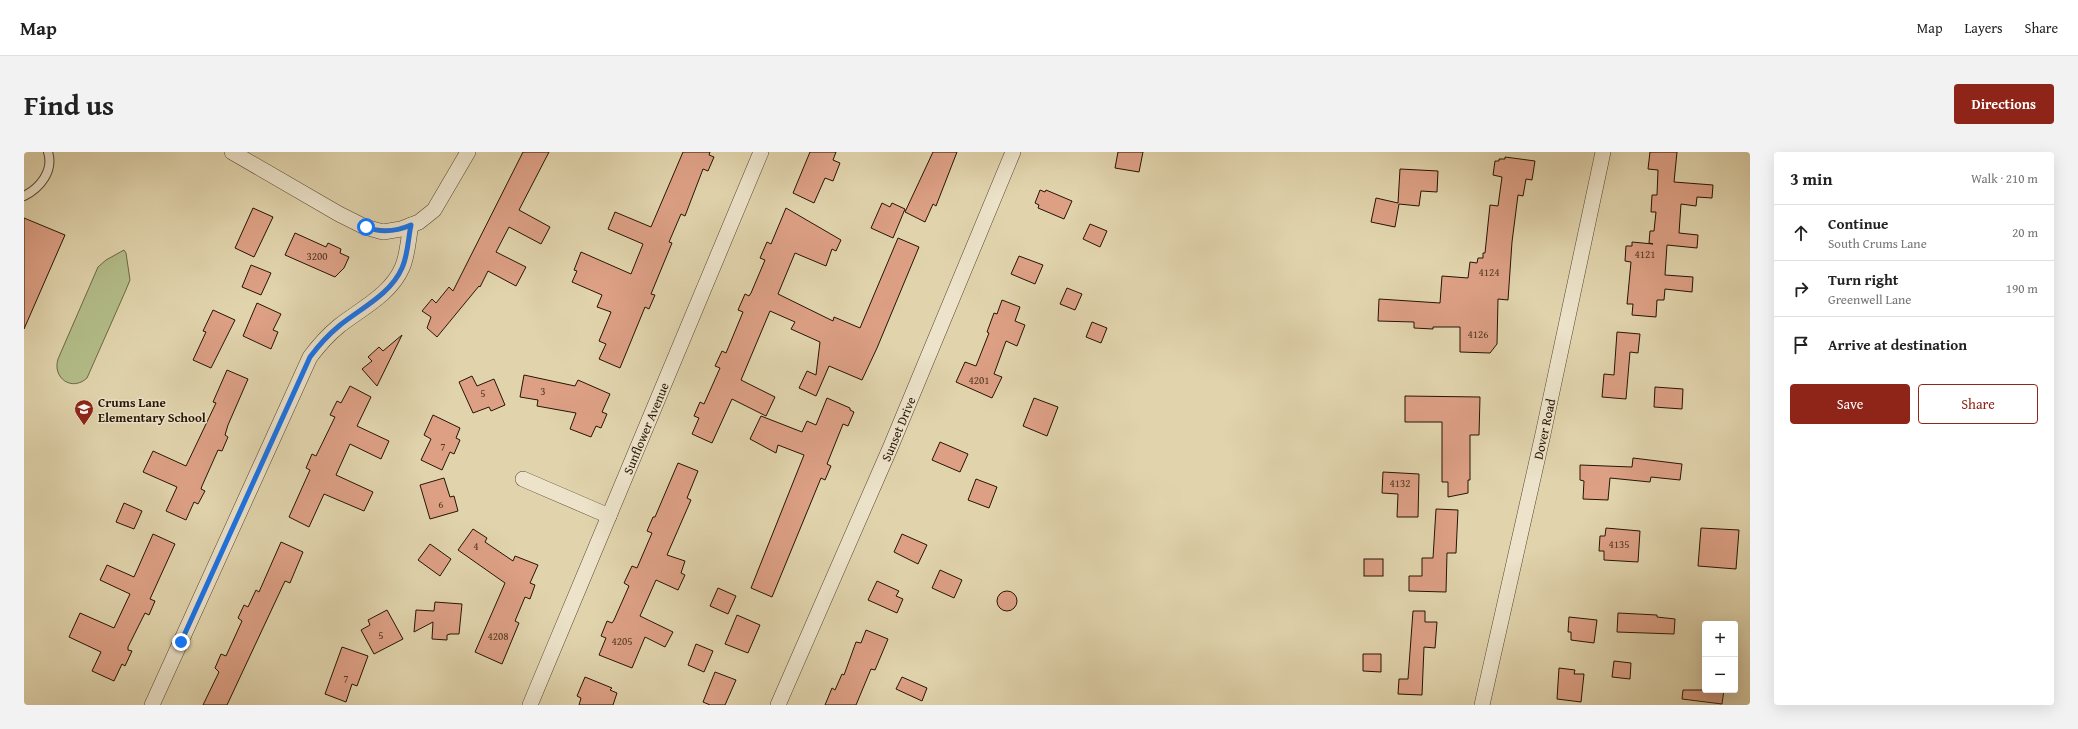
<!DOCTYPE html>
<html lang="en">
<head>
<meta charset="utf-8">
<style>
	:root { --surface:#fff; --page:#f2f2f2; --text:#222; --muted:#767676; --line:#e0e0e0; --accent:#8f2418 }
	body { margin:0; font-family:"Gentium Book Plus",serif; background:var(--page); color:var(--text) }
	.controls { position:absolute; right:12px; bottom:12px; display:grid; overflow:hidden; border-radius:4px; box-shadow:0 4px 16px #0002 }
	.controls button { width:36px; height:36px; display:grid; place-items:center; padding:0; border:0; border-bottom:1px solid var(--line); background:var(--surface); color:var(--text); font:20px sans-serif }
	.stop { position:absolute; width:12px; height:12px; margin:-9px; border:3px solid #1a73e8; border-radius:50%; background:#fff }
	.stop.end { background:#1a73e8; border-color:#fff; box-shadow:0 1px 4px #0008 }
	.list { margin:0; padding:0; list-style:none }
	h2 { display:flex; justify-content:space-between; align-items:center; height:52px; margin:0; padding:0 16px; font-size:17px }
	h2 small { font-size:13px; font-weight:400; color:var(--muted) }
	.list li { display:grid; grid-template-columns:26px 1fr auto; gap:12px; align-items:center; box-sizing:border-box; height:56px; padding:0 16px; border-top:1px solid var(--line) }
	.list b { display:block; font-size:15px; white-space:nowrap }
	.list p { margin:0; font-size:13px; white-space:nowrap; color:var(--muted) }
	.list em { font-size:13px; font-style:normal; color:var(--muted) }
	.actions { display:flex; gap:8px; padding:12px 16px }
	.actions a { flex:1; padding:9px 0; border:1px solid var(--accent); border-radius:4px; text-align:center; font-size:14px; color:var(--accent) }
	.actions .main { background:var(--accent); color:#fff }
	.icon { flex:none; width:22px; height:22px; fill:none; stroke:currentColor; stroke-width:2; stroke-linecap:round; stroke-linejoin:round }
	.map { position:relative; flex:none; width:1726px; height:553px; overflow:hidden; border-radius:4px }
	header { display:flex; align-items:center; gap:24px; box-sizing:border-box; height:56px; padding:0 20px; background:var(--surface); border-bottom:1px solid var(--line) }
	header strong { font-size:19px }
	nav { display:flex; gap:22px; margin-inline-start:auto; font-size:14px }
	.intro { display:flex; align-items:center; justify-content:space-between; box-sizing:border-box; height:96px; padding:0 24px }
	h1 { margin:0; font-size:28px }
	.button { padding:10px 18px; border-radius:4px; background:var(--accent); color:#fff; font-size:14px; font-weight:700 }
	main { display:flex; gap:24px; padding:0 24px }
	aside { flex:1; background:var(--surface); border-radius:4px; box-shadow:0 4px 16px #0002 }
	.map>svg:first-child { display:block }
	.green { fill:#b3bd89; stroke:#6c6846 }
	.building { fill:#dda085; stroke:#261403 }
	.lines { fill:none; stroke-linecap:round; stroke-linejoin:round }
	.service-casing { stroke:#55442e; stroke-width:10 }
	.minor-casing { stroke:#55442e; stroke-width:16 }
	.service { stroke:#ece3ca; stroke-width:8 }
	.minor { stroke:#ece3ca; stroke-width:15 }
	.route { stroke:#1a73e8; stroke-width:5 }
	.labels { text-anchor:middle; stroke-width:3; stroke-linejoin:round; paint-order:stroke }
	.number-label { font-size:11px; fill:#543724 }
	.poi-label { font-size:13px; font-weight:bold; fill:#261403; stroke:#ece3ca; text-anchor:start }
	.street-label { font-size:13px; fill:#261403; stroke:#ece3ca }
</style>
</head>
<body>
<header>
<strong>Map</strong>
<nav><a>Map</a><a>Layers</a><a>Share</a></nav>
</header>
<div class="intro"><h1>Find us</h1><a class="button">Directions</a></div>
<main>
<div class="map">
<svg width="1726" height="553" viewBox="0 0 1726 553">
	<rect width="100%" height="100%" fill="#e1d4ad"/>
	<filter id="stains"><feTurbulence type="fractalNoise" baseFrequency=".005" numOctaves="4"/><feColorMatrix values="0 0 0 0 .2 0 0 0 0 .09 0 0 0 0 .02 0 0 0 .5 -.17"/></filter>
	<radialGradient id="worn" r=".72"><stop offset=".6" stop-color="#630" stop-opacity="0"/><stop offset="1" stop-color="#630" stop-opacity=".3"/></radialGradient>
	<!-- green -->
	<path class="green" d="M 100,98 L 102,101 L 106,128 L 101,140 L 63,226 C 48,240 28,226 34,207 L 74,115 L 82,108 Z"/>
	<!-- building -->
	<g class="building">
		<path d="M 499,0 L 525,0 L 495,58 L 526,75 L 517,92 L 485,75 L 472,100 L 502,115 L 492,134 L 464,119 L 456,135 L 455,134 L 413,185 L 403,176 L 407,165 L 398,159 L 408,147 L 412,151 L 425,135 L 429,139 Z"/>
		<path d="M 659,0 L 686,0 L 685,3 L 690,5 L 684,19 L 679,17 L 661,64 L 657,62 L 645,90 L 648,91 L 627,142 L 631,143 L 625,157 L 621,155 L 596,216 L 575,207 L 582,192 L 575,189 L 587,160 L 573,155 L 578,143 L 548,130 L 553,119 L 550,118 L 557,100 L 607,122 L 619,92 L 584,77 L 591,60 L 627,75 Z"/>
		<path d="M 786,0 L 812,0 L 809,8 L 816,11 L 809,29 L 801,26 L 790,51 L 769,41 Z"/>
		<path d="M 909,0 L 933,0 L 912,54 L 909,52 L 901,70 L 881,60 Z"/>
		<path d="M 1094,0 L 1119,0 L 1115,20 L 1091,16 Z"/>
		<path d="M 1626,0 L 1653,0 L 1650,30 L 1689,33 L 1688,46 L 1673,45 L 1672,54 L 1657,52 L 1655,81 L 1674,83 L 1673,96 L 1643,93 L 1641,123 L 1669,125 L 1668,140 L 1641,137 L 1640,148 L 1633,148 L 1632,165 L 1608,163 L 1609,152 L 1603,152 L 1607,110 L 1601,109 L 1602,94 L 1608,94 L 1608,90 L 1629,92 L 1625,91 L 1626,79 L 1630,79 L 1632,60 L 1627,60 L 1628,43 L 1633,43 L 1634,18 L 1624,17 Z"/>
		<path d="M 1481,5 L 1511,9 L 1508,28 L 1502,27 L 1499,44 L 1494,43 L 1488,90 L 1484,148 L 1474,147 L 1473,192 L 1466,201 L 1436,200 L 1436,175 L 1409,175 L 1409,177 L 1390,176 L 1390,170 L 1354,169 L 1355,147 L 1416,151 L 1418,124 L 1444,126 L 1446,110 L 1453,111 L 1454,106 L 1459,106 L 1459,101 L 1461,101 L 1466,53 L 1474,54 L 1478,25 L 1469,23 L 1471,9 L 1475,9 L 1475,7 L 1481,7 Z"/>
		<path d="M 1376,17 L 1414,19 L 1413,40 L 1397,39 L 1395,54 L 1375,52 L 1371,75 L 1347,70 L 1352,46 L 1374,51 Z"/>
		<path d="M 1016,38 L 1021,40 L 1022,38 L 1048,49 L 1040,67 L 1014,56 L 1015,53 L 1011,51 Z"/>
		<path d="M 858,51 L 866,55 L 868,51 L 881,57 L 869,86 L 847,76 Z"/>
		<path d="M 229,56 L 249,65 L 230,105 L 211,96 Z"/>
		<path d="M 762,56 L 817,88 L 812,99 L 808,97 L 802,114 L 771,101 L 754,142 L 809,169 L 810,165 L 836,176 L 874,86 L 895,95 L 853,196 L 838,228 L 805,214 L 792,244 L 775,236 L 783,219 L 792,223 L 796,190 L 767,177 L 771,170 L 746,159 L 717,228 L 751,245 L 742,264 L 708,247 L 688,291 L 668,282 L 675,266 L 670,264 L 676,250 L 680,252 L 696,216 L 691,214 L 698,199 L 702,201 L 719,160 L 714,158 L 721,142 L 725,144 L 727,141 L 741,108 L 736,106 L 743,90 L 747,92 Z"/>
		<path d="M 0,66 L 41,83 L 0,177 Z"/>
		<path d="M 1066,72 L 1083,79 L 1076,95 L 1059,87 Z"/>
		<path d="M 271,81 L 302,95 L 304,91 L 317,97 L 316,101 L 325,105 L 320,116 L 311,125 L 261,103 Z"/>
		<path d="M 995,104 L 1019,113 L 1011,132 L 987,122 Z"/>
		<path d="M 227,113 L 247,121 L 237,143 L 218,135 Z"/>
		<path d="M 1043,136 L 1058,142 L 1051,158 L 1036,152 Z"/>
		<path d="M 978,148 L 996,155 L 991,169 L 1001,173 L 993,194 L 982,189 L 970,222 L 978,225 L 968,246 L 932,230 L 941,210 L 952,214 L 965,181 L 963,180 L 970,161 L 973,162 Z"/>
		<path d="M 233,151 L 257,162 L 249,178 L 254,180 L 247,197 L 219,184 Z"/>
		<path d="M 189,158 L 211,168 L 187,216 L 169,208 L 182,180 L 179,179 Z"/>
		<path d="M 1068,170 L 1083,176 L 1077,191 L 1062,185 Z"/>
		<path d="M 1593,180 L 1616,182 L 1614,201 L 1606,200 L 1602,247 L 1578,245 L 1580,222 L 1590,223 Z"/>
		<path d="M 378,183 L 353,234 L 338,217 L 348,209 L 344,205 L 355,195 L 359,199 Z"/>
		<path d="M 203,218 L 224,227 L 204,273 L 201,283 L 204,285 L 198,299 L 194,298 L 178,334 L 177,337 L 181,339 L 174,352 L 170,350 L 162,368 L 142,359 L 153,335 L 119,320 L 129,299 L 162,314 L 192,251 L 189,250 Z"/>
		<path d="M 500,223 L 551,234 L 554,228 L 586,242 L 578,260 L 583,262 L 577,276 L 572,274 L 567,285 L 546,277 L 552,261 L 513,254 L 514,248 L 496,245 Z"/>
		<path d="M 448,224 L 453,234 L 470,227 L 481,253 L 467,259 L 465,255 L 449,261 L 435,230 Z"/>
		<path d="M 326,234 L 347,245 L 333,274 L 365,289 L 357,307 L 326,292 L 312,323 L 349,340 L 340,359 L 300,342 L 285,375 L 265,365 L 286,318 L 282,316 L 288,302 L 292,304 L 311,265 L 306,263 L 313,249 L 317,251 Z"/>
		<path d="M 1631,235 L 1659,237 L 1658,257 L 1630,255 Z"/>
		<path d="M 1381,244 L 1456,245 L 1455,283 L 1446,283 L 1446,328 L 1444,328 L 1444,341 L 1424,345 L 1424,330 L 1418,330 L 1418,270 L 1381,270 Z"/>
		<path d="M 803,246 L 826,256 L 826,258 L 830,260 L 824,274 L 819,272 L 803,312 L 807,314 L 801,328 L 797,326 L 748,445 L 727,436 L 780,303 L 754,293 L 752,301 L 726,287 L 737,264 L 778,280 L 783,269 L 792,273 Z"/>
		<path d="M 1010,246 L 1034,255 L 1023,284 L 999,274 Z"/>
		<path d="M 409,263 L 436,276 L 432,286 L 436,288 L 430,302 L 426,300 L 418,318 L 397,308 L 407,287 L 400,283 Z"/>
		<path d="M 916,290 L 944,302 L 936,320 L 908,308 Z"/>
		<path d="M 1609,306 L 1658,312 L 1656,328 L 1627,325 L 1626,330 L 1586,326 L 1584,348 L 1559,347 L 1560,329 L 1556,328 L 1556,313 L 1608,315 Z"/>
		<path d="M 654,311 L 674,319 L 663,346 L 667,348 L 643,403 L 661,409 L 657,421 L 661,423 L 654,438 L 632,428 L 616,464 L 649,480 L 641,495 L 621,485 L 608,516 L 575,503 L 582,486 L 577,484 L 583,469 L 588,471 L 590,468 L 605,434 L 600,431 L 608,414 L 613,416 L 628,381 L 623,379 L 629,365 L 631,365 Z"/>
		<path d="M 1359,320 L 1395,322 L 1394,365 L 1373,365 L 1374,342 L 1358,341 Z"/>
		<path d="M 420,326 L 426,345 L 430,344 L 434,359 L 406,367 L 396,333 Z"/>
		<path d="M 952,327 L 973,335 L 965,356 L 944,348 Z"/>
		<path d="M 100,351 L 118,359 L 110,377 L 92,370 Z"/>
		<path d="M 1412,357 L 1434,358 L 1432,401 L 1423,401 L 1422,440 L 1385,439 L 1385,424 L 1398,424 L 1398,406 L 1409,406 Z"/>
		<path d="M 1582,376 L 1616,379 L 1614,410 L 1580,408 L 1580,399 L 1575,399 L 1576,384 L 1581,384 Z"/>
		<path d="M 1677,376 L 1715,378 L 1712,417 L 1674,414 Z"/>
		<path d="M 449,377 L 463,386 L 461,390 L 489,409 L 491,404 L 514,413 L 506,431 L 511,433 L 506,447 L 501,445 L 491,469 L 495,471 L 478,512 L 451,500 L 481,431 L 434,398 Z"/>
		<path d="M 129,382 L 151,392 L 126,447 L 131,449 L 125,463 L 121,461 L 104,495 L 104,498 L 108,499 L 101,514 L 98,512 L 90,529 L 68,519 L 77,500 L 45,485 L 56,461 L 90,476 L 106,442 L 76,428 L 83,413 L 110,425 Z"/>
		<path d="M 878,382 L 903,393 L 894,412 L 870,400 Z"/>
		<path d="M 257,390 L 279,400 L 266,431 L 261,429 L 203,553 L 179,553 L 195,520 L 191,516 L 197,502 L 202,504 L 218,469 L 214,466 L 220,453 L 224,455 L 232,438 L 235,440 Z"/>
		<path d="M 406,392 L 427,407 L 416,424 L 394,408 Z"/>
		<rect x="1340" y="407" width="19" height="17"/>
		<path d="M 916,418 L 938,428 L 930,446 L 908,436 Z"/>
		<path d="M 853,429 L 875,439 L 872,444 L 879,447 L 873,461 L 844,448 Z"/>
		<path d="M 694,436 L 712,444 L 704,462 L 686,454 Z"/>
		<circle cx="983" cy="449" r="10"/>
		<path d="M 411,450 L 438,452 L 435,482 L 426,482 L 423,483 L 423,488 L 408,487 L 409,470 L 390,480 L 392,458 L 410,459 Z"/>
		<path d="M 363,458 L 379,487 L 350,502 L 337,478 L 346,473 L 344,468 Z"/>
		<path d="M 1389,459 L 1401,459 L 1401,470 L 1413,470 L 1411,496 L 1400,495 L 1398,543 L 1374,542 L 1375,527 L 1384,527 Z"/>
		<path d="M 1594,461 L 1633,463 L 1633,465 L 1651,467 L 1650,482 L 1593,480 Z"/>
		<path d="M 713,463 L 736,473 L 724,501 L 701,492 Z"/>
		<path d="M 1545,465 L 1573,468 L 1570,491 L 1547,488 L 1547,480 L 1544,480 Z"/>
		<path d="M 842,478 L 864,487 L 851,518 L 847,517 L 832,553 L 801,553 L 808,536 L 811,538 L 818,522 L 820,523 L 832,490 L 837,491 Z"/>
		<path d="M 672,492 L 689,499 L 680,520 L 664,513 Z"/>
		<path d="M 318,495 L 344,504 L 333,534 L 328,532 L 322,550 L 301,542 Z"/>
		<path d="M 1339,502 L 1357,502 L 1357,520 L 1339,519 Z"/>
		<path d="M 1590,509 L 1607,511 L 1606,527 L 1588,525 Z"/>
		<path d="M 1535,516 L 1551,518 L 1550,522 L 1560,522 L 1557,550 L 1533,547 Z"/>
		<path d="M 691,520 L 712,528 L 701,553 L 686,553 L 679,550 Z"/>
		<path d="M 561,525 L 588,536 L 586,538 L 593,541 L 589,553 L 555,553 L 557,546 L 553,544 Z"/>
		<path d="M 878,525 L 903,536 L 898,549 L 872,537 Z"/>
		<path d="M 1659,538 L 1700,538 L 1698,552 L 1658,547 Z"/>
	</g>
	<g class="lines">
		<!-- service casing -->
		<g class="service-casing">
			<path id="service" d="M 0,44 C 16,36 30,19 24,0"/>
		</g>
		<!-- minor casing -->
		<g class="minor-casing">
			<g id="minor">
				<path d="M 208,0 L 315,62 L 341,75 L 359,80 L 377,77 L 395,70 L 410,58 L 444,0"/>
				<path d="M 499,327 L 585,364"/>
				<path d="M 128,553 L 286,205 C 295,193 304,183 315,174 C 338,156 366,143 378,116 C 384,103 384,87 387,73"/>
				<path id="s1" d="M 506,553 L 737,0"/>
				<path id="s2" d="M 754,553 L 867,294 L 989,0"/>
				<path id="s3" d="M 1458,553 L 1519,282 L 1579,0"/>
			</g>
		</g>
		<!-- service -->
		<use href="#service" class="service"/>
		<!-- minor -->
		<use href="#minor" class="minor"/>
	</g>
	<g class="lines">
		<!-- route -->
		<path class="route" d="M 157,490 L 286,205 C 295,193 304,183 315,174 C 337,156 366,143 378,116 C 384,103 384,87 387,73 C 371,80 357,81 342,75"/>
	</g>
	<!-- icons -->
	<defs>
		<g id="school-pin" transform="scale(1)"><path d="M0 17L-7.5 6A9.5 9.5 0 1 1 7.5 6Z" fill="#8f2418" stroke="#ece3ca"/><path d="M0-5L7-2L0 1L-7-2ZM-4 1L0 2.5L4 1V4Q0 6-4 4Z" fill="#fff"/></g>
	</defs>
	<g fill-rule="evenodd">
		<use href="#school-pin" x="60" y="257"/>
	</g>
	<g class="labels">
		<!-- number labels -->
		<g class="number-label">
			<text x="1621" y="106">4121</text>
			<text x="293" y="108">3200</text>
			<text x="1465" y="124">4124</text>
			<text x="1454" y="186">4126</text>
			<text x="955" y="232">4201</text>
			<text x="519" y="243">3</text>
			<text x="459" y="245">5</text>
			<text x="419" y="298">7</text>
			<text x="1376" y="335">4132</text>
			<text x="417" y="356">6</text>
			<text x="1595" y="396">4135</text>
			<text x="452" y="398">4</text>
			<text x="357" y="487">5</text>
			<text x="474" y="488">4208</text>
			<text x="598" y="493">4205</text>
			<text x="322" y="530">7</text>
		</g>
		<!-- poi labels -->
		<g class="poi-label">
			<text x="74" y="255">Crums Lane<tspan x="74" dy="15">Elementary School</tspan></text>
		</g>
		<!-- street labels -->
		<g class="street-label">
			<text dy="5" stroke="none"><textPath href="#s1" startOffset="300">Sunflower Avenue</textPath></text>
			<text dy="5" stroke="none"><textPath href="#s2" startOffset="301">Sunset Drive</textPath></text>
			<text dy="5" stroke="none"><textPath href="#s3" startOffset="283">Dover Road</textPath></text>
		</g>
	</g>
	<rect width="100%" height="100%" filter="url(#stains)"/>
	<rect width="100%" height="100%" fill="url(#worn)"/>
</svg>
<div class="controls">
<button>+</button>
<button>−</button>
</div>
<div class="stop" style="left:342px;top:75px"></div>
<div class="stop end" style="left:157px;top:490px"></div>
</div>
<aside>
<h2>3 min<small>Walk · 210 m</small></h2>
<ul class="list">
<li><svg class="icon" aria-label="ahead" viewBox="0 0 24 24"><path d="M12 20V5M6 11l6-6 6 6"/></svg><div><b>Continue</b><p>South Crums Lane</p></div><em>20 m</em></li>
<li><svg class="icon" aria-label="right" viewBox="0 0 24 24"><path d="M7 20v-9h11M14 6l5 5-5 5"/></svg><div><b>Turn right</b><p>Greenwell Lane</p></div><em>190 m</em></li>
<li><svg class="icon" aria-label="arrive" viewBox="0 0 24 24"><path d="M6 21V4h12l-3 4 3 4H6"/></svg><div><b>Arrive at destination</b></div></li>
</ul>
<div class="actions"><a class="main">Save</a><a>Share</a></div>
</aside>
</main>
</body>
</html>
